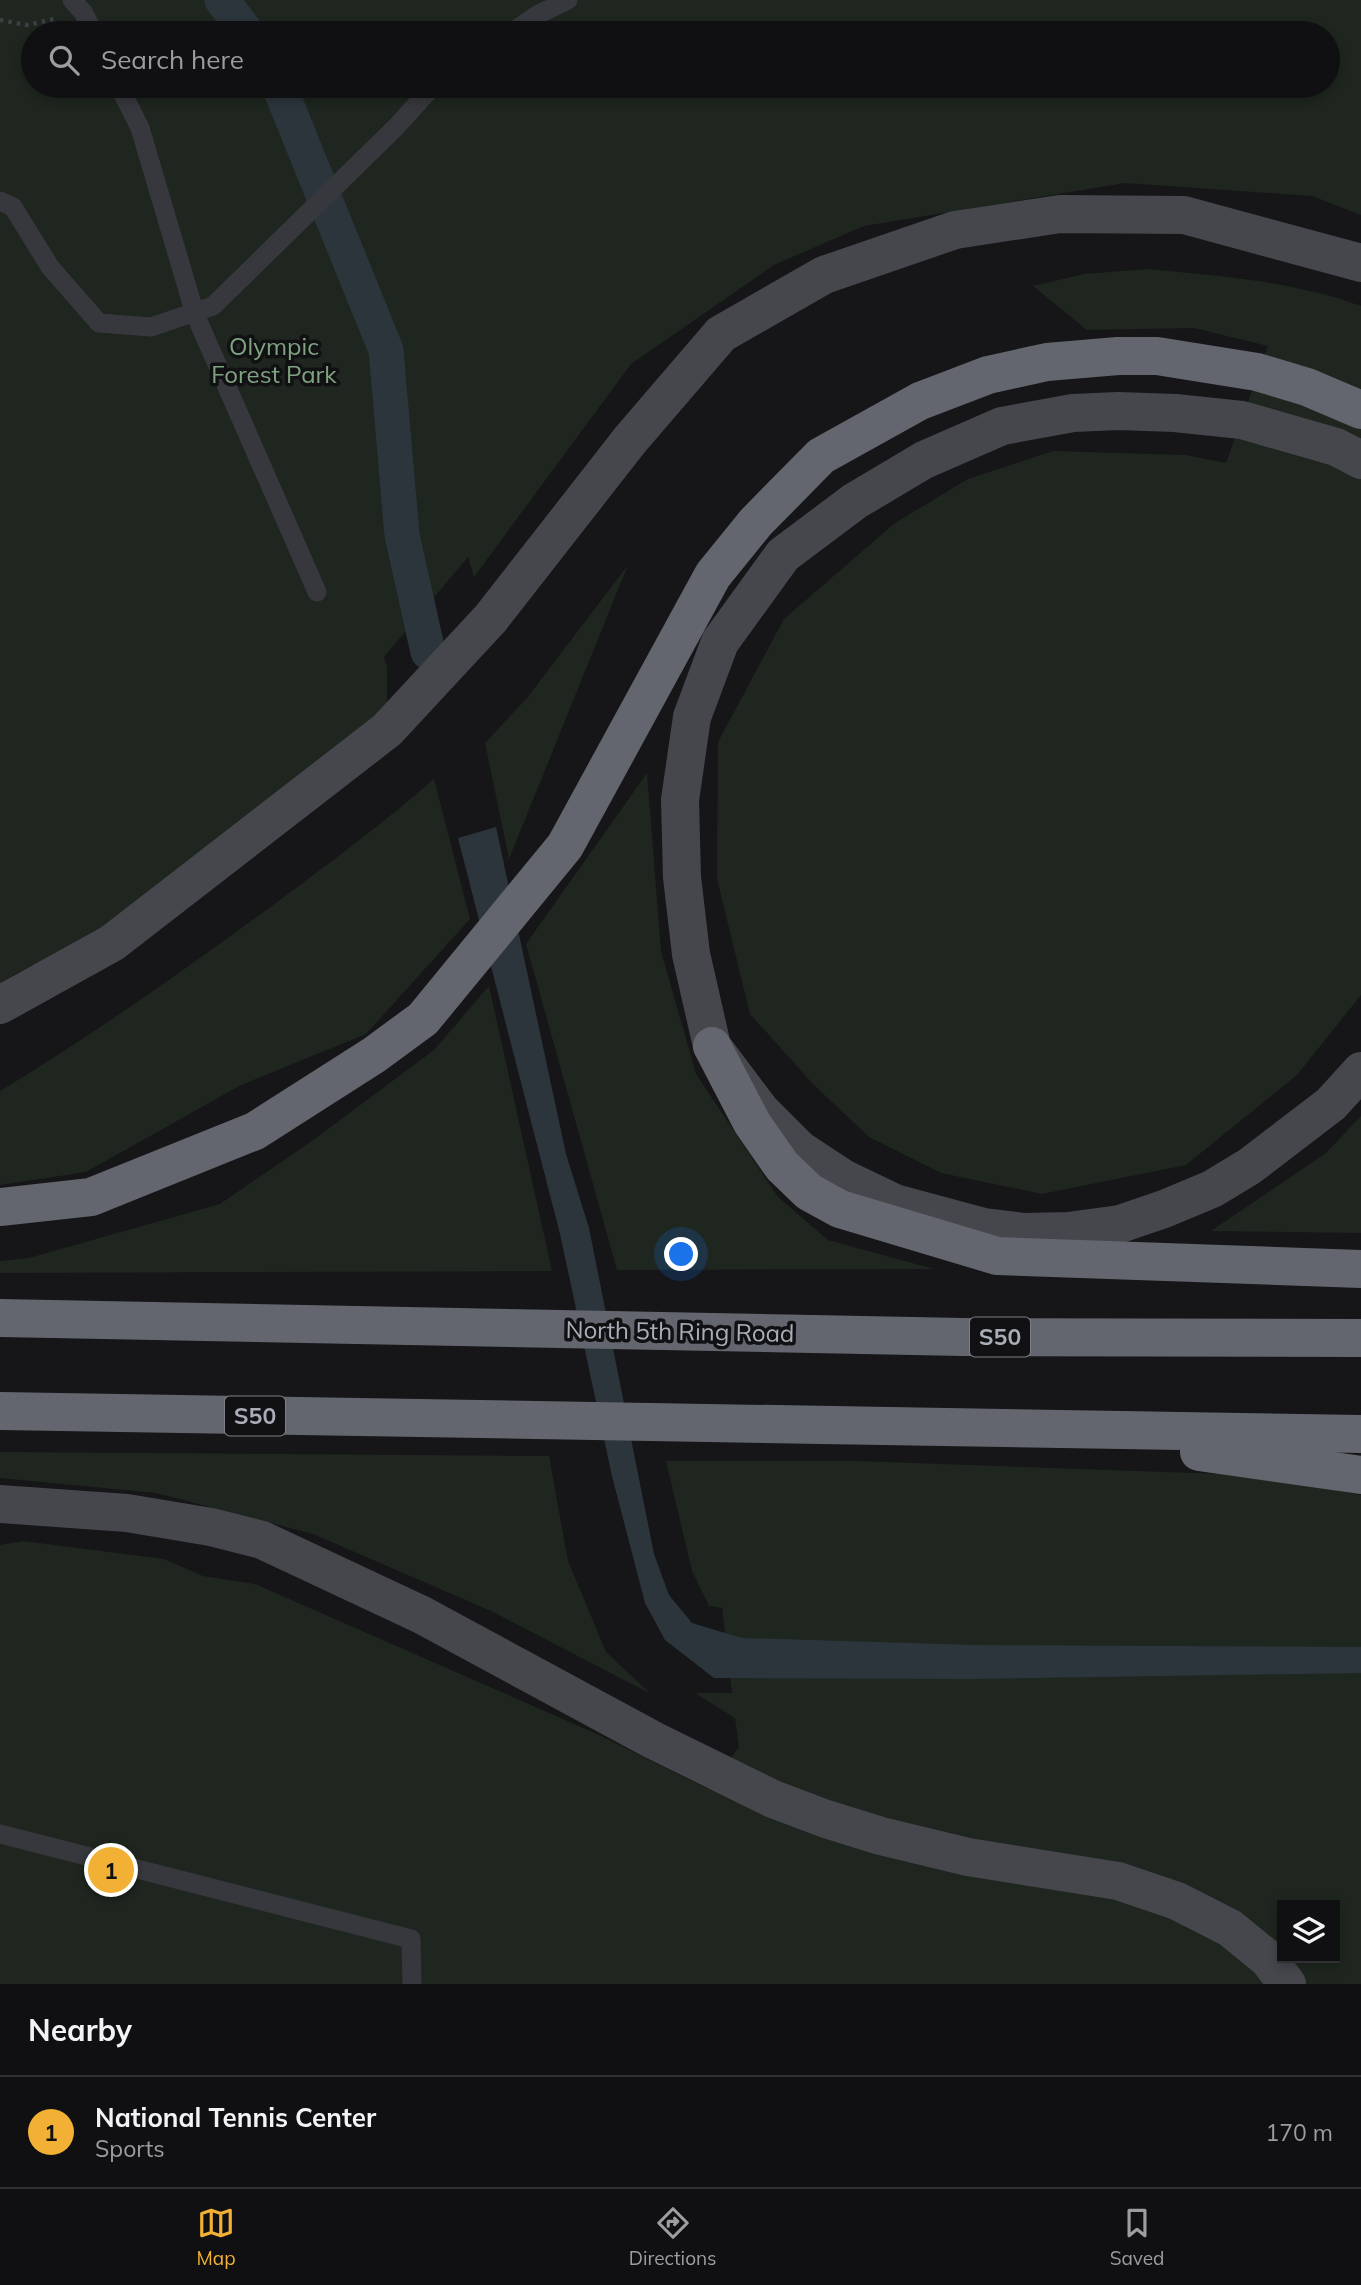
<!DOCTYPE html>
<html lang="en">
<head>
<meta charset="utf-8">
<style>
	:root { --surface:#101012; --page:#19191b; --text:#f1f3f6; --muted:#9c9d9f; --line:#303032; --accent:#f2b134 }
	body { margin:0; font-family:Mulish,sans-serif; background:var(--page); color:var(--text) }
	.controls { position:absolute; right:21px; bottom:21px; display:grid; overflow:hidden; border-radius:0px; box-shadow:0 4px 10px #0003 }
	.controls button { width:63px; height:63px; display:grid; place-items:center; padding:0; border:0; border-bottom:2px solid var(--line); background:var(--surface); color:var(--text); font:35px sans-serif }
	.you { position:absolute; left:682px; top:1255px; width:24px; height:24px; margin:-18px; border:5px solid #fff; border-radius:50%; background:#1a73e8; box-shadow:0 0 0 10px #1a73e833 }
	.badge { display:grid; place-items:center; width:46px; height:46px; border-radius:50%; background:var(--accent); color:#111; font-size:23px; font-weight:700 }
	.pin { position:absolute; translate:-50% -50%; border:4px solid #fff; box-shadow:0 2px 7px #0006 }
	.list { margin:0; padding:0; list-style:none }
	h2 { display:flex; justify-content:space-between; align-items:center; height:91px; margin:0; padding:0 28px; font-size:30px }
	h2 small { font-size:23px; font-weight:400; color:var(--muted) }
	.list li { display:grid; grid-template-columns:46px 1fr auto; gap:21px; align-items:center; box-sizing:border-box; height:112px; padding:0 28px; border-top:2px solid var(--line) }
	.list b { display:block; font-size:26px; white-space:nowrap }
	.list p { margin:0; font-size:23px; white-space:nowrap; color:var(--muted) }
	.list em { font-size:23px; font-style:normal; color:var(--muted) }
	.icon { flex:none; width:38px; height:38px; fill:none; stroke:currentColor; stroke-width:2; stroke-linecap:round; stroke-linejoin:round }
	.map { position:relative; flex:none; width:1361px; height:1984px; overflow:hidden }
	.search { position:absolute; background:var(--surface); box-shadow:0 4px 10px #0003; left:21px; right:21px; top:21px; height:77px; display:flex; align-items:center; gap:18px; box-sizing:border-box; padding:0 24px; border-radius:38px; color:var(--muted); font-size:26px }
	.sheet { height:203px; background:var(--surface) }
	nav { display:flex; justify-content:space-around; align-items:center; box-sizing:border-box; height:98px; border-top:2px solid var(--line); background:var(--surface); font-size:19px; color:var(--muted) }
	nav a { display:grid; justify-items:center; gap:4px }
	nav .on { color:var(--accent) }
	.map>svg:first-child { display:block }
	.green { fill:#1e261f; fill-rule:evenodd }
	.water { fill:#2c353c }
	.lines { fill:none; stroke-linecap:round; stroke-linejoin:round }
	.canal { stroke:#2c353c; stroke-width:35 }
	.path { stroke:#3d3f44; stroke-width:4.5; stroke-dasharray:3.5 5; stroke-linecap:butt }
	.lane { stroke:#37383d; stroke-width:19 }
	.secondary { stroke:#45474d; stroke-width:38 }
	.highway { stroke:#63666e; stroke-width:38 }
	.labels { text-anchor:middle; stroke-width:7; stroke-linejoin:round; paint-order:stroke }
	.shield { fill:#111113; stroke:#7b7e86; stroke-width:2 }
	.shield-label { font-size:23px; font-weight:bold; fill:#a8adb8 }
	.park-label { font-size:24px; fill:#7fa381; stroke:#111113 }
	.street-label { font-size:24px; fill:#a8adb8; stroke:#111113 }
</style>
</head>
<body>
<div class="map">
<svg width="1361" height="1984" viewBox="0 0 1361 1984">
	<rect width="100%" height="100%" fill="#161618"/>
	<!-- green -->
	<g class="green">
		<path d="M 0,0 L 1361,0 L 1361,215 L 1312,196 L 1125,183 L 864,226 L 774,265 L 631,364 L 474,577 L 468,557 L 384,657 L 387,667 L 387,712 L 103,929 L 15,974 L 0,984 ZM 33,33 L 1328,33 L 1328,86 L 33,86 Z"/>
		<path d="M 1148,269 C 1219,276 1294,281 1361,306 L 1361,995 L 1297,1075 L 1186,1165 L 1042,1194 L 941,1173 L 869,1137 L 813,1084 L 750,1014 L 717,879 L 718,742 L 784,619 L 895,523 L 968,479 L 1053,451 L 1186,455 L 1226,463 L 1268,346 L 1194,328 L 1087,330 L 1033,286 L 1084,274 Z"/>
		<path d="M 628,565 L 509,859 L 485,743 L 527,698 Z"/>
		<path d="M 647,773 L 661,951 L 696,1074 L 778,1197 L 828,1240 L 934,1269 L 617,1270 L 526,944 Z"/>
		<path d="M 434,779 L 470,919 L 366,1034 L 241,1085 L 86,1172 L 0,1185 L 0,1091 C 91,1036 179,974 265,911 C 323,868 380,826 434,779 Z"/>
		<path d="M 489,986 L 552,1271 L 0,1273 L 0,1261 L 29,1258 L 220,1204 L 312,1141 L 434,1050 Z"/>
		<path d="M 1361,1116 L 1361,1233 L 1211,1231 L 1326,1153 Z"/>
		<path d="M 0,1452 L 549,1456 L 568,1561 L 606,1652 L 651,1694 L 491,1611 L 313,1534 L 156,1493 L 0,1478 Z"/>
		<path d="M 666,1461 L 858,1461 L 1251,1475 L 1361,1495 L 1361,1984 L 0,1984 L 0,1545 L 23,1541 L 164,1559 L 203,1576 L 255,1584 L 597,1734 L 708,1789 L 739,1747 L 735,1718 L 695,1693 L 732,1693 L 722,1608 L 709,1606 L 692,1571 ZM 1282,1905 L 1335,1905 L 1335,1958 L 1282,1958 Z"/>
	</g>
	<!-- water -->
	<path class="water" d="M 496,827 L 566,1154 L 589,1228 L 654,1554 L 669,1595 L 692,1623 L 742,1638 L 974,1645 L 1361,1647 L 1361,1673 L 970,1679 L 714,1678 L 665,1640 L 645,1603 L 612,1476 L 560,1234 L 458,838 Z"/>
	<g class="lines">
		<!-- canal -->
		<g class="canal">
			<path d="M 222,0 L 247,33"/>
			<path d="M 279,86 L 386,350 L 402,535 L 428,652"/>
		</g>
		<!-- path -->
		<path class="path" d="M 0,20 L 27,25 L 54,19"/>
		<!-- lane -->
		<g class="lane">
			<path d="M 72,0 L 83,12 L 94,33"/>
			<path d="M 511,33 L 537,15 L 568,0"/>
			<path d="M 119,86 L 140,128 L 195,314 L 317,592"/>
			<path d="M 0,201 L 13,207 L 50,267 L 99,323 L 151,327 L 213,306 L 396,127 L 433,86"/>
			<path d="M 0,1834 L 411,1939 L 412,1984"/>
		</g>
		<!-- secondary -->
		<g class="secondary">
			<path d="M 1361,460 L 1336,447 L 1242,420 L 1175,413 L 1118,411 L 1073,413 L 1002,426 L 924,460 L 855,501 L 783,555 L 720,642 L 692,717 L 680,800 L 682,877 L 691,954 L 712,1046 L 761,1111 L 799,1149 L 843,1178 L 895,1203 L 984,1227 L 1024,1232 L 1068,1231 L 1120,1224 L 1164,1209 L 1212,1189 L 1250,1166 L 1331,1104 L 1361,1071"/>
			<path d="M 0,1005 L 112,943 L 387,730 L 491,618 L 630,440 L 721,334 L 824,275 L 955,230 L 1060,214 L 1184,215 L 1361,263"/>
			<path d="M 0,1504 L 127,1513 L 211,1527 L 262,1540 L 422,1615 L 653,1740 L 773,1799 L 826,1819 L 881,1836 L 968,1857 L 1118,1881 L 1177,1901 L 1230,1928 L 1268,1959 L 1287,1984"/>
		</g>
		<!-- highway -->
		<g class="highway">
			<path d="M 712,1046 L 752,1123 L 782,1166 L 809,1192 L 840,1209 L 997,1256 L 1361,1269"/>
			<path d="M 0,1207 L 91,1197 L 255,1131 L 374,1055 L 423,1019 L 565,846 L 713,575 L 756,522 L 821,456 L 920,401 L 988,375 L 1047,362 L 1118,356 L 1157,356 L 1257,372 L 1307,387 L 1361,410"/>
			<path d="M 0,1318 L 963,1337 L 1361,1338"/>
			<path d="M 0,1411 L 1361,1434"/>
			<path d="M 1199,1452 L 1361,1475"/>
		</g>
	</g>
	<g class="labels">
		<!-- shield labels -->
		<g class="shield">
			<rect x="970" y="1317.5" width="60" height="39" rx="5"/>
			<rect x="225" y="1396.5" width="60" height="39" rx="5"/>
		</g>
		<g class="shield-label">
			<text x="1000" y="1345">S50</text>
			<text x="255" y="1424">S50</text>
		</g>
		<!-- park labels -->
		<g class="park-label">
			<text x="274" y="355">Olympic<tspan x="274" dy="28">Forest Park</tspan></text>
		</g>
		<!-- street labels -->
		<g class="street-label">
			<text transform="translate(680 1332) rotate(1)" y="8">North 5th Ring Road</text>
		</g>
	</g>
</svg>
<div class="controls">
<button><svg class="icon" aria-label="layers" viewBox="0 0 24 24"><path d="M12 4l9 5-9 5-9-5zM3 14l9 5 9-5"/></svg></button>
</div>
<div class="you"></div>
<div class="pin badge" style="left:111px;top:1870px">1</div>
<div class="search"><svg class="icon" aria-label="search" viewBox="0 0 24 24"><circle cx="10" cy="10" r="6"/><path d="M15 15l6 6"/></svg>Search here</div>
</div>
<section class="sheet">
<h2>Nearby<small></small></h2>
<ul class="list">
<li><span class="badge">1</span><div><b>National Tennis Center</b><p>Sports</p></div><em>170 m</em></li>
</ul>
</section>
<nav>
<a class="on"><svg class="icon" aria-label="map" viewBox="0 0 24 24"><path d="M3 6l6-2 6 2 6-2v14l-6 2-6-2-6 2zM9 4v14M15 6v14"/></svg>Map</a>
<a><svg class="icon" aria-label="directions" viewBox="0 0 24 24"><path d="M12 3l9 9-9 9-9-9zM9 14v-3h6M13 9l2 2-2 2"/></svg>Directions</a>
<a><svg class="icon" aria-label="saved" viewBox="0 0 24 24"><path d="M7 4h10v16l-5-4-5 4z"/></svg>Saved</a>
</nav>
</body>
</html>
